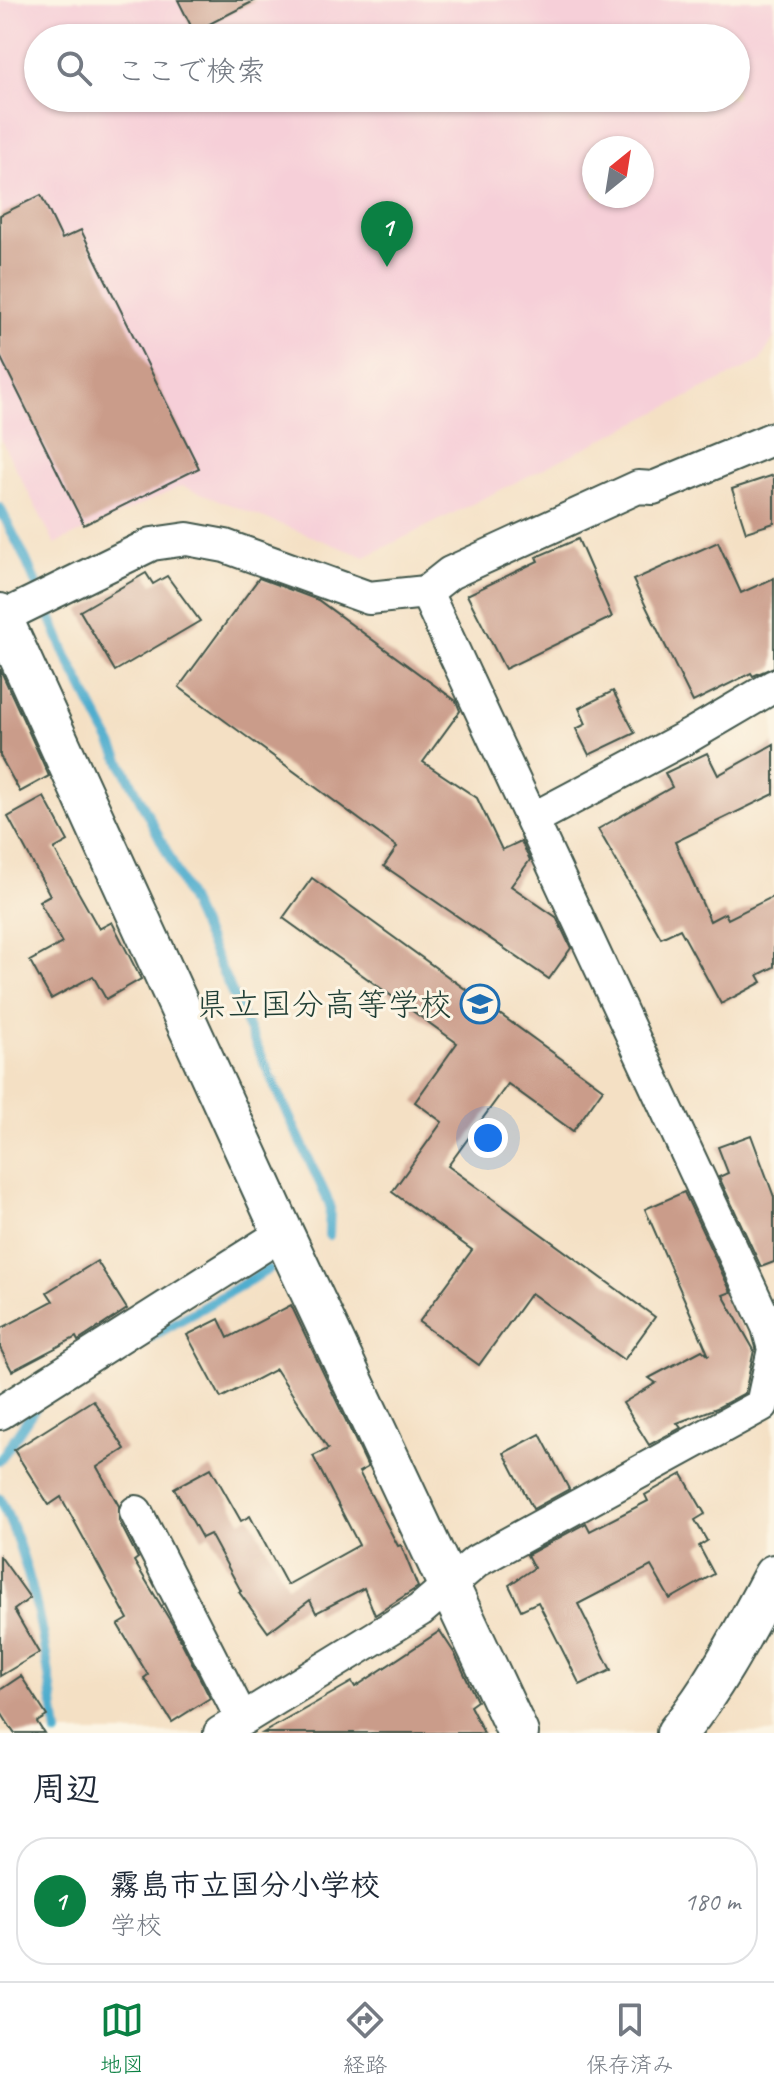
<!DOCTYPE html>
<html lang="ja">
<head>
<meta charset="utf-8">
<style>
	:root { --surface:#fff; --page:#f2f2f3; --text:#1f2937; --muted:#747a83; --line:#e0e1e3; --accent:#0b8043 }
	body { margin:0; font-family:Caveat,"Klee One",sans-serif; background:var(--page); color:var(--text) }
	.compass { position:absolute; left:582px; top:136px; width:72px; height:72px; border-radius:50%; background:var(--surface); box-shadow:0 2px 6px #0004; rotate:30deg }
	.you { position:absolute; left:488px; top:1138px; width:28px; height:28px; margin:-20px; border:6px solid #fff; border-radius:50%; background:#1a73e8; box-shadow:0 0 0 12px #1a73e833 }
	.badge { display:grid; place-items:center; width:52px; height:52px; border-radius:50%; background:var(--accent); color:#fff; font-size:26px; font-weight:700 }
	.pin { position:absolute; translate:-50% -66px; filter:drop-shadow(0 2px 4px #0008) }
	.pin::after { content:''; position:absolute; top:42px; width:28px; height:24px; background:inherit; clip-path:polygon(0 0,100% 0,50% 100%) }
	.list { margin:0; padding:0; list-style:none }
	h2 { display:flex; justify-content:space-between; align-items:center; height:104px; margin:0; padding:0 32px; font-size:34px }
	h2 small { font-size:26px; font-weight:400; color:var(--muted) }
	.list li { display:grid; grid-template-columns:52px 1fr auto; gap:24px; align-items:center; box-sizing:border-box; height:128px; margin:0 16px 16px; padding:0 16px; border:2px solid var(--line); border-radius:32px }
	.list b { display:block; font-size:30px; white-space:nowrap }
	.list p { margin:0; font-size:26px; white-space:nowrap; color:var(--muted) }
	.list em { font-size:26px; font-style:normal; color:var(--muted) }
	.icon { flex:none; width:44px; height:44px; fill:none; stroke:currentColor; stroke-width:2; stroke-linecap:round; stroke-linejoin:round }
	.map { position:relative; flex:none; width:774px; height:1733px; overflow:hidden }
	.search { position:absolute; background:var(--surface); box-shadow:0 2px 6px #0004; left:24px; right:24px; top:24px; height:88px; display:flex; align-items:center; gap:20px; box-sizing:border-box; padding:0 28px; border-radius:44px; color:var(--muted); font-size:30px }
	.sheet { height:248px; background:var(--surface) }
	nav { display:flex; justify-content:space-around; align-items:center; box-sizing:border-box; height:112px; border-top:2px solid var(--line); background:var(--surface); font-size:22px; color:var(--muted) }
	nav a { display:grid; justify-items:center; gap:4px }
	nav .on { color:var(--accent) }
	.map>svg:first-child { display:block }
	.built { fill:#f6cfd8; fill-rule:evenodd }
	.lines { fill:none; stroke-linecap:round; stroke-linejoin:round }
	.stream { stroke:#50adce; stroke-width:10 }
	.building { fill:#ca9c8a }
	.minor-casing { stroke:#3f554a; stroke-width:36 }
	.tertiary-casing { stroke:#3f554a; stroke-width:44 }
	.minor { stroke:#fff; stroke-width:32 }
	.tertiary { stroke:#fff; stroke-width:40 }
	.labels { text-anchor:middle; stroke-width:6; stroke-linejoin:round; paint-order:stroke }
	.poi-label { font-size:32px; fill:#1f3d34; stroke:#fcf5e5; text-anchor:end }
</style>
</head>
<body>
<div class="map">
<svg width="774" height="1733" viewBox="0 0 774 1733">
	<rect width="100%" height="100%" fill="#fcf5e5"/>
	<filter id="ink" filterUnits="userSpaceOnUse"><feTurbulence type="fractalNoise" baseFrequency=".0125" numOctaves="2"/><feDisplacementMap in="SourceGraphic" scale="16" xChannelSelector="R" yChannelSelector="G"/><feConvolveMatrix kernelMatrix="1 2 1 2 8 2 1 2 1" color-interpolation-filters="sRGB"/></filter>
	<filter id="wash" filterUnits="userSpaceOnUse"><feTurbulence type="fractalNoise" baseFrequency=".006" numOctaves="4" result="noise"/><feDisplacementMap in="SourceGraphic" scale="32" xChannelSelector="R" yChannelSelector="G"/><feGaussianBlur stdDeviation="1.8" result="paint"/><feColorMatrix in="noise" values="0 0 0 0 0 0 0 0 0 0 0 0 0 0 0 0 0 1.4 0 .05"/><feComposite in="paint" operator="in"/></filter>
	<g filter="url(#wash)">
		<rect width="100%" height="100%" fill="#f4e0c4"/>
		<!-- built -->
		<path class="built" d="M 0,0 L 774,0 L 774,338 L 760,361 L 365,557 L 182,486 L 55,544 L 0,438 ZM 38,38 L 736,38 L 736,98 L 38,98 ZM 594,148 L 642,148 L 642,196 L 594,196 Z"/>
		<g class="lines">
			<!-- stream -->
			<g class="stream">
				<path d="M 0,508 L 26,560 L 67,657 L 169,856 L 330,1205 L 329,1235"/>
				<path d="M 115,1358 L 269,1269"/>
				<path d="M 0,1460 L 39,1402"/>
				<path d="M 0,1499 C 35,1572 47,1653 57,1733"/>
			</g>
		</g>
		<g id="blocks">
			<!-- building -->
			<g class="building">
				<path d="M 178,0 L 256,0 L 194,32 Z"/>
				<path d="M 41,195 L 62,239 L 81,230 L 199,468 L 84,525 L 0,356 L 0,215 Z"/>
				<path d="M 774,475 L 774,523 L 746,532 L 732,489 Z"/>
				<path d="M 578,539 L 612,617 L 505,669 L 467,595 L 538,561 L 536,557 Z"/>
				<path d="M 718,542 L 741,593 L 774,578 L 774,667 L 753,676 L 751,673 L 693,702 L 633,580 Z"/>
				<path d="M 146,573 L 153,584 L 167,576 L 200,621 L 115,671 L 80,611 Z"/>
				<path d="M 259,578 L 318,600 L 456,701 L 460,711 L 423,762 L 477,798 L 502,850 L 521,841 L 530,860 L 511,886 L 556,917 L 571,948 L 549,979 L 384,866 L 397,847 L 179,687 Z"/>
				<path d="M 0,669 L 49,776 L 20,792 L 0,756 Z"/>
				<path d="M 613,691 L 635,733 L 589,755 L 576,729 L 586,724 L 579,708 Z"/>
				<path d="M 774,744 L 774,794 L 675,842 L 710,921 L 725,913 L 728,919 L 774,896 L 774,967 L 758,975 L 762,982 L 721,1004 L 680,929 L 661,938 L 598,829 L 672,787 L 665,773 L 707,753 L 718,775 Z"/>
				<path d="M 44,797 L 68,841 L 54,849 L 99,929 L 112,922 L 141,979 L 106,999 L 93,976 L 51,999 L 30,961 L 62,943 L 39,901 L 50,895 L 8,817 Z"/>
				<path d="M 312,878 L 603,1089 L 573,1131 L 508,1084 L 448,1166 L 655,1317 L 624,1360 L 531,1293 L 479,1365 L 419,1322 L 472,1250 L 392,1192 L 442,1122 L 415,1102 L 457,1043 L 283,918 Z"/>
				<path d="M 751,1135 L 774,1197 L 774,1262 L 761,1267 L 719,1177 L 728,1173 L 718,1147 Z"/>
				<path d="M 684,1192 L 731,1292 L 723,1295 L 754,1350 L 745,1393 L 717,1408 L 677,1423 L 681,1428 L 649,1445 L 623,1403 L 656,1383 L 649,1378 L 702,1350 L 709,1356 L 645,1209 Z"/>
				<path d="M 97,1261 L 127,1309 L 78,1341 L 76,1337 L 12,1371 L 0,1348 L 0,1329 L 53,1301 L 47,1292 Z"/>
				<path d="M 291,1305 L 368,1467 L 359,1472 L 398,1546 L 401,1545 L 418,1587 L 375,1615 L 364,1588 L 316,1613 L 310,1600 L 268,1632 L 239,1592 L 241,1591 L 210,1534 L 202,1538 L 174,1488 L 211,1468 L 241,1521 L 250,1516 L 287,1585 L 359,1545 L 313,1456 L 328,1449 L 276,1369 L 221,1398 L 187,1335 L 219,1319 L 228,1338 Z"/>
				<path d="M 93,1400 L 125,1449 L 97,1467 L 119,1506 L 119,1521 L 138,1558 L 134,1561 L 174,1627 L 210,1698 L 172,1722 L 144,1678 L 148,1675 L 118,1625 L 128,1619 L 61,1497 L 49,1505 L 14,1450 Z"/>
				<path d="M 540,1434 L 569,1489 L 533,1509 L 504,1453 Z"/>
				<path d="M 682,1474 L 705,1514 L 695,1520 L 707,1541 L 699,1546 L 714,1574 L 670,1599 L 651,1566 L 578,1604 L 611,1670 L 580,1685 L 538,1602 L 521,1610 L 509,1585 L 534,1568 L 527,1555 L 586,1523 L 590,1531 L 648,1501 L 645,1495 Z"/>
				<path d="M 0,1556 L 30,1598 L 14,1610 L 39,1653 L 0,1676 Z"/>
				<path d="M 440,1631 L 455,1654 L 477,1701 L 470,1706 L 484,1733 L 263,1733 L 352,1682 L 355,1687 Z"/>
				<path d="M 21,1676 L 47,1716 L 37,1722 L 44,1733 L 14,1733 L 0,1711 L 0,1690 Z"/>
			</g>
		</g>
	</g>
	<g filter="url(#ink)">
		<use href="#blocks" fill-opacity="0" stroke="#3f554a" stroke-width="2"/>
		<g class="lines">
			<!-- minor casing -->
			<g class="minor-casing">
				<g id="minor">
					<path d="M 0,635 L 8,629 L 8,616 L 11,613 L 152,544 L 187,539 L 225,546 L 369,598 L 426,592"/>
					<path d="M 533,819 L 689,736 L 774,686"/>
					<path d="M 0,1413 L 283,1233"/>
					<path d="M 136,1512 L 242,1719"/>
					<path d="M 220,1733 L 420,1610 L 477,1561 L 762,1405 L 774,1349 L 768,1327 L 426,592 L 450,573 L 638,487 L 653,488 L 774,438"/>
				</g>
			</g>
			<!-- tertiary casing -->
			<g class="tertiary-casing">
				<g id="tertiary">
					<path d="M 0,614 L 283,1233 L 518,1733"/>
					<path d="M 677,1733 C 716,1686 745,1629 774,1575"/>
				</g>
			</g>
			<!-- minor -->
			<use href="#minor" class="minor"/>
			<!-- tertiary -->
			<use href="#tertiary" class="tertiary"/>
		</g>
	</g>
	<!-- icons -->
	<defs>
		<g id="school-ring" transform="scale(2)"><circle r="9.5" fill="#fcf5e5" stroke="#1f6fb2" stroke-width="1.5"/><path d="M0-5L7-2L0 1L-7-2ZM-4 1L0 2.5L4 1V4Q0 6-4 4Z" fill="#1f6fb2"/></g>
	</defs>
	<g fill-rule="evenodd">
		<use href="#school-ring" x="480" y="1004"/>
	</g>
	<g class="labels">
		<!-- poi labels -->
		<g class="poi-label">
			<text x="452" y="1015">県立国分高等学校</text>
		</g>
	</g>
</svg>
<svg class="compass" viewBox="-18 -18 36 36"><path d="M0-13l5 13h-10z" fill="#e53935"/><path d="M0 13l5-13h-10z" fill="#747a83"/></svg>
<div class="you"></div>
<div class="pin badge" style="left:387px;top:267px">1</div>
<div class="search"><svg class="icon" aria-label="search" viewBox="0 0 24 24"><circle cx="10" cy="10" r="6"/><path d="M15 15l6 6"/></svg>ここで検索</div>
</div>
<section class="sheet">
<h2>周辺<small></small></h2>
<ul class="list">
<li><span class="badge">1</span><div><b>霧島市立国分小学校</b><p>学校</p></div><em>180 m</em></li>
</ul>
</section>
<nav>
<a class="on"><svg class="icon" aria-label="map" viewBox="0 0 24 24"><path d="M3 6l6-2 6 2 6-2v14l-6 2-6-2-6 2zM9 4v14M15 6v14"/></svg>地図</a>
<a><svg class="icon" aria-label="directions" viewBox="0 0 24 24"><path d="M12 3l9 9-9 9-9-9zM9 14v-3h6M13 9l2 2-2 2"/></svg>経路</a>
<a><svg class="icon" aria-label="saved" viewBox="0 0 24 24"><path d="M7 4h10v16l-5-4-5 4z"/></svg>保存済み</a>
</nav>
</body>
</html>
